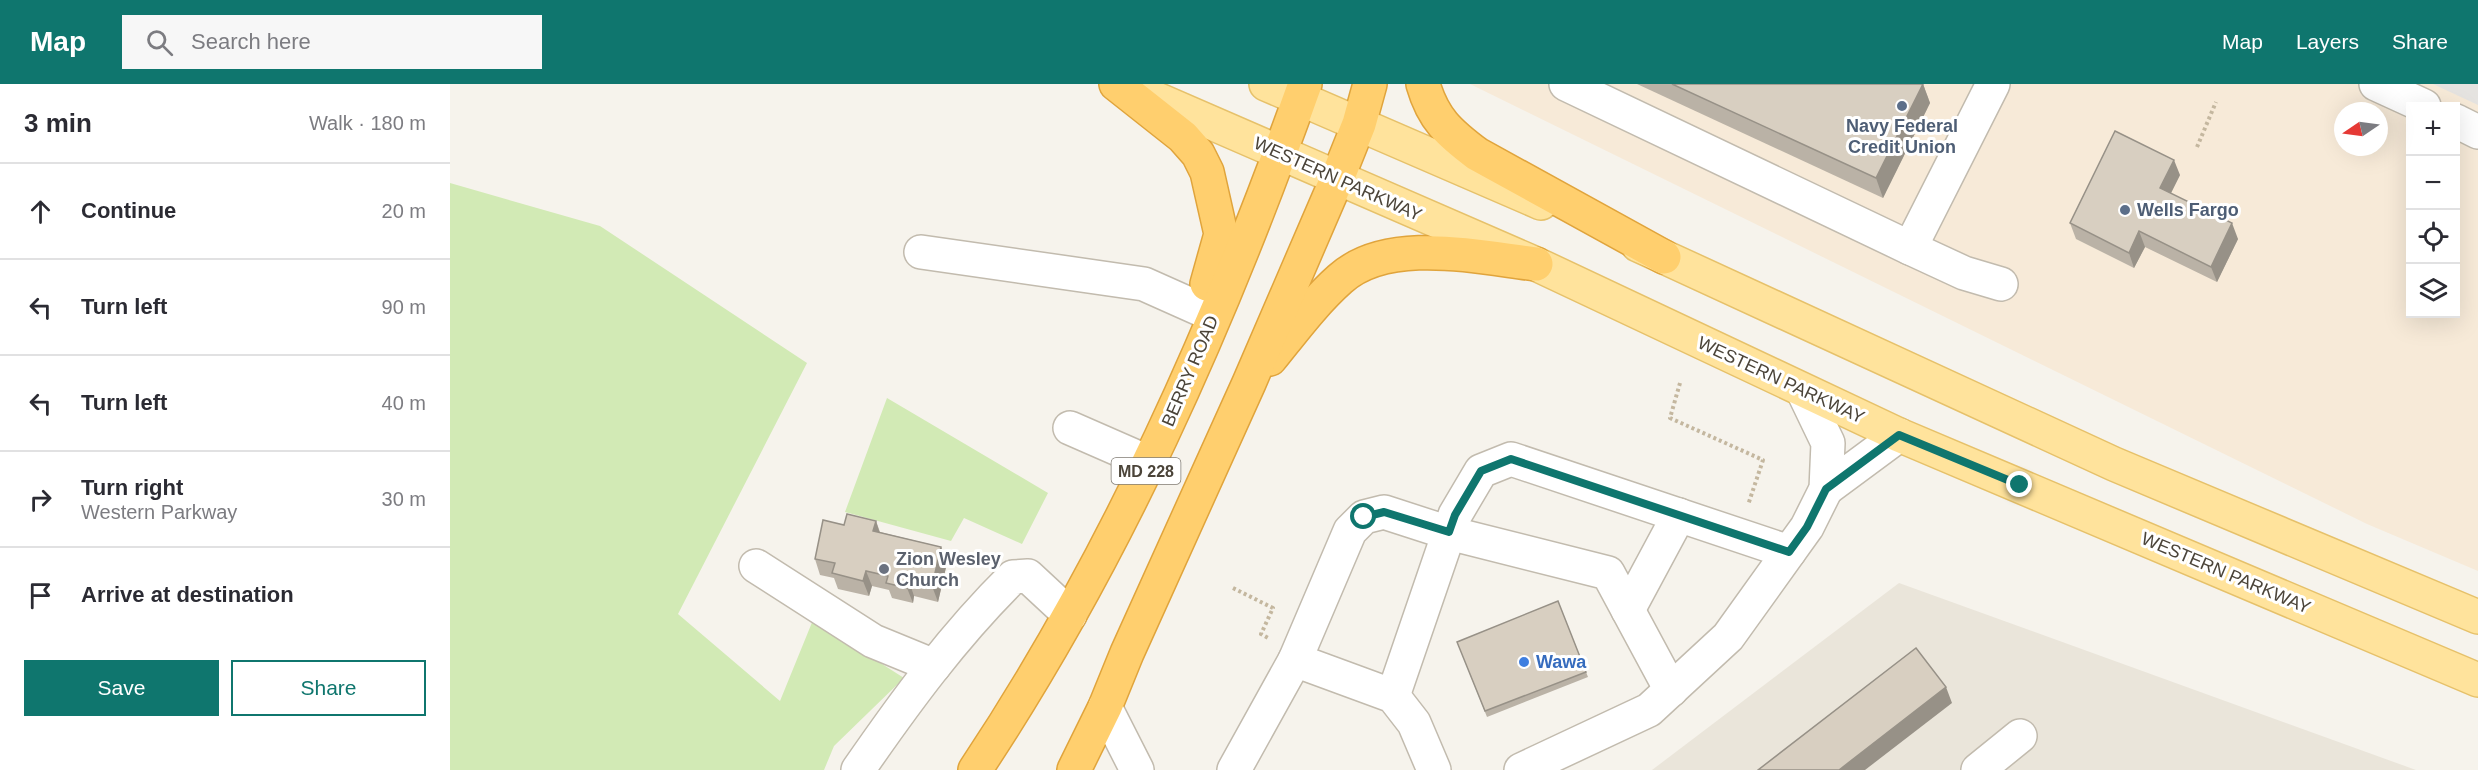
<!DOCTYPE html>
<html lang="en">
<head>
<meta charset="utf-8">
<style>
	:root { --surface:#fff; --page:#f7f7f7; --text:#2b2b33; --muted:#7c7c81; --line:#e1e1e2; --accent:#0f766e }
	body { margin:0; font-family:Helvetica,sans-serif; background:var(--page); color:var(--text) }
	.controls { position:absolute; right:18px; top:18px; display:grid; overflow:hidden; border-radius:0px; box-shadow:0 6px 24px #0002 }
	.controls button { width:54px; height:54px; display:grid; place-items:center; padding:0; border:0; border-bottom:2px solid var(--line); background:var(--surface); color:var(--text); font:30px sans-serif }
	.compass { position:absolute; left:1884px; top:18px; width:54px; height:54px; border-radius:50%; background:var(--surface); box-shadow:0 6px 24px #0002; rotate:257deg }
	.stop { position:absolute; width:18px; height:18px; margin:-14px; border:4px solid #0f766e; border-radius:50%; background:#fff }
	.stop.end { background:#0f766e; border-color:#fff; box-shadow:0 2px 6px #0008 }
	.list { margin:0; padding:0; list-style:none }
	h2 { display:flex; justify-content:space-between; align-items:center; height:78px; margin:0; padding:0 24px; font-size:26px }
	h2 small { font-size:20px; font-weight:400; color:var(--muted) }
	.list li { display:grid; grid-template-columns:39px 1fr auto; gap:18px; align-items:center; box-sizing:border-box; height:96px; padding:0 24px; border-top:2px solid var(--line) }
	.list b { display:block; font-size:22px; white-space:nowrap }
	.list p { margin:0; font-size:20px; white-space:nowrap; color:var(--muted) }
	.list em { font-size:20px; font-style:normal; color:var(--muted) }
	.actions { display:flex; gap:12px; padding:18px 24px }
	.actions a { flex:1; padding:14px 0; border:2px solid var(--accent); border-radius:0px; text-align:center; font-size:21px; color:var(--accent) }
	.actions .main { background:var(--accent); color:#fff }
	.icon { flex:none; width:33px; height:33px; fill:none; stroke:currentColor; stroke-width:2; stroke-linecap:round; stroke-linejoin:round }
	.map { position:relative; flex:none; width:2028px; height:686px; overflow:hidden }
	header { display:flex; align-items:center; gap:36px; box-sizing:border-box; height:84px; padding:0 30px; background:var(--accent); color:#fff }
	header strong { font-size:28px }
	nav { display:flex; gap:33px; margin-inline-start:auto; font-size:21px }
	.search { width:420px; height:54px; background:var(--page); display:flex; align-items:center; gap:15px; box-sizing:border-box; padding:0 21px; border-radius:0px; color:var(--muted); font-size:22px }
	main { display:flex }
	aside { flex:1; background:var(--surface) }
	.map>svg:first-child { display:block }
	.residential { fill:#eae5da }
	.commercial { fill:#f7ead8; fill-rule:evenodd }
	.green { fill:#d2eab5 }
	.parking { fill:#e5e3e0 }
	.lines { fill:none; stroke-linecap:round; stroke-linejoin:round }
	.minor-casing { stroke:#c2bbae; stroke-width:36 }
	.major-casing { stroke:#e6c16a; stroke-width:36 }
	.highway-casing { stroke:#e0a43c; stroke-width:36 }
	.path { stroke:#c4b79f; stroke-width:4; stroke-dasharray:3 3; stroke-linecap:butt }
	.minor { stroke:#fff; stroke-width:33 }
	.major { stroke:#ffe39c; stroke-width:33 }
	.highway { stroke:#ffcf6e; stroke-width:33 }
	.wall { fill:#bab2a6 }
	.shaded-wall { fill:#979187 }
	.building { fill:#d8cfc1; stroke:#979187; stroke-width:1.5 }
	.route { stroke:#0f766e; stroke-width:8 }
	.service-dot { fill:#5c6f8a; stroke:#fff; stroke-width:2 }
	.worship-dot { fill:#6b7280; stroke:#fff; stroke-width:2 }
	.shop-dot { fill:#3f7fe0; stroke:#fff; stroke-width:2 }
	.labels { text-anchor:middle; stroke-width:6; stroke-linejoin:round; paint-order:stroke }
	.shield { fill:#fff; stroke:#817c74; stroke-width:1.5 }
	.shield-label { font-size:16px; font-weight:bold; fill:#4b4439 }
	.service-label { font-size:18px; font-weight:bold; fill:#4e5e75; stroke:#fff }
	.street-label { font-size:18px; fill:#4b4439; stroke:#fff }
	.worship-label { font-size:18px; font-weight:bold; fill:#5b616d; stroke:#fff; text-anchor:start }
	.shop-label { font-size:18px; font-weight:bold; fill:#366cbe; stroke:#fff; text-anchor:start }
</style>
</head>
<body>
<header>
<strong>Map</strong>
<div class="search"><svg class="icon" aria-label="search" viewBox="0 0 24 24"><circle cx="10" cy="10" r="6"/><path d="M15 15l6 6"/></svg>Search here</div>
<nav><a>Map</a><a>Layers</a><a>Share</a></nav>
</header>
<main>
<aside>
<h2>3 min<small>Walk · 180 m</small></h2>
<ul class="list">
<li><svg class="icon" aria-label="ahead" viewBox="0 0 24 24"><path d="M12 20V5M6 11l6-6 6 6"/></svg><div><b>Continue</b></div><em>20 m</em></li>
<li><svg class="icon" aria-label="left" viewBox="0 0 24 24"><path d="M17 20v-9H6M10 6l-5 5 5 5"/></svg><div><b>Turn left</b></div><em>90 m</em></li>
<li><svg class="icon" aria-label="left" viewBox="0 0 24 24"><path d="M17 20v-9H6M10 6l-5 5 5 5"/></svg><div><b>Turn left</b></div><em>40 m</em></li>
<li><svg class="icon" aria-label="right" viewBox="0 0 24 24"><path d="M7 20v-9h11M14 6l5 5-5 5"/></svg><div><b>Turn right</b><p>Western Parkway</p></div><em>30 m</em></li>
<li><svg class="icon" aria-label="arrive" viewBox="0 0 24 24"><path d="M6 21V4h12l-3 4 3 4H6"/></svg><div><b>Arrive at destination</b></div></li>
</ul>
<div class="actions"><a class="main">Save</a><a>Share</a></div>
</aside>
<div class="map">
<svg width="2028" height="686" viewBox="0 0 2028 686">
	<rect width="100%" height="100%" fill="#f6f3ec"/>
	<!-- residential -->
	<path class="residential" d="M 1449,499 L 1966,686 L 1202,686 Z"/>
	<!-- commercial -->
	<path class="commercial" d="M 1020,0 L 2028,0 L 2028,487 L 1917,440 ZM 1960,22 L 2006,22 L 2006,230 L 1960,230 ZM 1893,27 L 1929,27 L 1929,63 L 1893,63 Z"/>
	<!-- green -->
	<g class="green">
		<path d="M 0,99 L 150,142 L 357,279 L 228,530 L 330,617 L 363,536 L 454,594 L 384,662 L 374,686 L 0,686 Z"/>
		<path d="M 437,314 L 598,409 L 572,460 L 514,434 L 501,457 L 395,428 Z"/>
	</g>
	<!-- parking -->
	<path class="parking" d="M 1983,0 L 2028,0 L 2028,21 Z"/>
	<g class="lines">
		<!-- minor casing -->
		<g class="minor-casing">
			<g id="minor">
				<path d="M 1116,0 L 1460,164 L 1543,0"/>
				<path d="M 1926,0 L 1974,22"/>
				<path d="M 2006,37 L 2028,48"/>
				<path d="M 1460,164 L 1514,189 L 1551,200"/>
				<path d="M 471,168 L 694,200 L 750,225"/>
				<path d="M 620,344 L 700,379"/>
				<path d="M 1376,405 L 1449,351"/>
				<path d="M 306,482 L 423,557 L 484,582"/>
				<path d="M 1178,526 L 1229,431"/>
				<path d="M 845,576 L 943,612 L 964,639 L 984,686"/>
				<path d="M 943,612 L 1005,431 L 1031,387 L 1061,375 L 1339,468"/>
				<path d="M 655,623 L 687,686"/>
				<path d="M 408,686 C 455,618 504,551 563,493 L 578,492 L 620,531"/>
				<path d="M 784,686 L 845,576 L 900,447 L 914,433 L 934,428 L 999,449 L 1158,489 L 1221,606"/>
				<path d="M 1071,686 L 1199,626 L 1278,553 L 1357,443 L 1376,405 L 1378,359 L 1353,307"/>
				<path d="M 1528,686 L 1570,652"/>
			</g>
		</g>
		<!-- major casing -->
		<g class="major-casing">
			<g id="major">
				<path d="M 816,0 L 1091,119"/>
				<path d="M 679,3 L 1086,180 L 1449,351 L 2028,596"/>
				<path d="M 1188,161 L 1664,380 L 2028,533"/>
			</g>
		</g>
		<!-- highway casing -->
		<g class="highway-casing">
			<g id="highway">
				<path d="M 666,0 L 733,53 L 748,70 L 757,88 L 771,150 L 757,200"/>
				<path d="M 973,0 C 983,35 999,49 1027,70 L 1214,173"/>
				<path d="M 820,275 C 842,248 864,218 890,195 C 938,152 1027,173 1086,180"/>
				<path d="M 525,686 C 666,474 770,239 855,0"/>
				<path d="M 624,686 L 655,623 L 677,569 L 799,299 L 887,95 L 909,40 L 920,0"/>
			</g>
		</g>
		<!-- path -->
		<g class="path">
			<path d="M 1747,63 L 1766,18"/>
			<path d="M 1230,299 L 1220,334 L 1313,376 L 1298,421"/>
			<path d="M 783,504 L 823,524 L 811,550 L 820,555"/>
		</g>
		<!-- minor -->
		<use href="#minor" class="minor"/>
		<!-- major -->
		<use href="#major" class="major"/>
		<!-- highway -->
		<use href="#highway" class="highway"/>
	</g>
	<!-- wall -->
	<g class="wall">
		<path d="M 1187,0 L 1473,0 L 1480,19 L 1433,114 Z"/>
		<path d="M 1730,91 L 1721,109 L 1788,155 L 1767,198 L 1695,163 L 1684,184 L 1626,155 L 1620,139 Z"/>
		<path d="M 426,437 L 430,448 L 491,463 L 497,479 L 488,518 L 464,512 L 463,519 L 442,514 L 439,506 L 422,502 L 419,512 L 388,505 L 384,494 L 370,491 L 365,475 L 394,441 Z"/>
		<path d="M 1108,517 L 1138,593 L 1037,633 L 1007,558 Z"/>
	</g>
	<!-- shaded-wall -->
	<g class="shaded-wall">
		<path d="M 1473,0 L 1480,19 L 1433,114 L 1426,94 Z"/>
		<path d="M 1724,76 L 1730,91 L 1716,119 L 1710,104 Z"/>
		<path d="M 1782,139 L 1788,155 L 1767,198 L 1761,183 Z"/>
		<path d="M 1689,147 L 1695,163 L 1684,184 L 1679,169 Z"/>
		<path d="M 426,437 L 431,453 L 423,447 Z"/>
		<path d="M 491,463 L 497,479 L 488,518 L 482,502 Z"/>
		<path d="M 416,487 L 422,502 L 419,512 L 413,497 Z"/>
		<path d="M 459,497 L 464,512 L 463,519 L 457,504 Z"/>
		<path d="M 1496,603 L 1502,619 L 1415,686 L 1389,686 Z"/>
	</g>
	<!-- building -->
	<g class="building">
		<path d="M 1222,0 L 1473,0 L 1426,94 Z"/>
		<path d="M 1665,47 L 1724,76 L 1710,104 L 1782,139 L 1761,183 L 1689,147 L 1679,169 L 1620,139 Z"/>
		<path d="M 397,430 L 426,437 L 423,447 L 491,463 L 482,502 L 459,497 L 457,504 L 436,499 L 438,492 L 416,487 L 413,497 L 382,489 L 385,479 L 365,475 L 373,436 L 394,441 Z"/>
		<path d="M 1108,517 L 1136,588 L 1035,627 L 1007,558 Z"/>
		<path d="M 1466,564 L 1496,603 L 1389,686 L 1308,686 Z"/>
	</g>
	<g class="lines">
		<!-- route -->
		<path class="route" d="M 914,433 L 934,428 L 999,448 L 1005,431 L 1031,387 L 1061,375 L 1339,468 L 1357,443 L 1376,405 L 1449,351 L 1570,401"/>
	</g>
	<!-- markers -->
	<g class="service-dot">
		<circle cx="1452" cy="22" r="6"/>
		<circle cx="1675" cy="126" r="6"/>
	</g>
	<circle class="worship-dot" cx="434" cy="485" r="6"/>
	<circle class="shop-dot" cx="1074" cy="578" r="6"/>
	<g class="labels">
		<!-- shield labels -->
		<rect class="shield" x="661.5" y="374" width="69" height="26" rx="4.5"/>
		<g class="shield-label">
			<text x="696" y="393">MD 228</text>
		</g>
		<!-- service labels -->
		<g class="service-label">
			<text x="1452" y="48">Navy Federal<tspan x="1452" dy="21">Credit Union</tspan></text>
			<text x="1687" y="132" text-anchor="start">Wells Fargo</text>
		</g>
		<!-- street labels -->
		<g class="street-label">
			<text transform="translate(888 95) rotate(24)" y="6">WESTERN PARKWAY</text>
			<text transform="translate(740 287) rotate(-67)" y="6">BERRY ROAD</text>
			<text transform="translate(1331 296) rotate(25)" y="6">WESTERN PARKWAY</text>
			<text transform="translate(1776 489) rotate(23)" y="6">WESTERN PARKWAY</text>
		</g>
		<!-- worship labels -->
		<g class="worship-label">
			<text x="446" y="481">Zion Wesley<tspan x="446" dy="21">Church</tspan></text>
		</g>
		<!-- shop labels -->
		<g class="shop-label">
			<text x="1086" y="584">Wawa</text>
		</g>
	</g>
</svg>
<div class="controls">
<button>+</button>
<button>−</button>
<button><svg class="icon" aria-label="locate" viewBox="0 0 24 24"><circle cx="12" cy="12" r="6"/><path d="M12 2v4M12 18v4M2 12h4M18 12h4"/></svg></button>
<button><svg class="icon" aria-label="layers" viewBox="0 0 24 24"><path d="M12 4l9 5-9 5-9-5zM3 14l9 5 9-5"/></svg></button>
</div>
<svg class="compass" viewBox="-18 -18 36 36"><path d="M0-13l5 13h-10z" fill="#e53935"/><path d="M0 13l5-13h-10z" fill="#7c7c81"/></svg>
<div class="stop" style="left:914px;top:433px"></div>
<div class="stop end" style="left:1570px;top:401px"></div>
</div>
</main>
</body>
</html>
